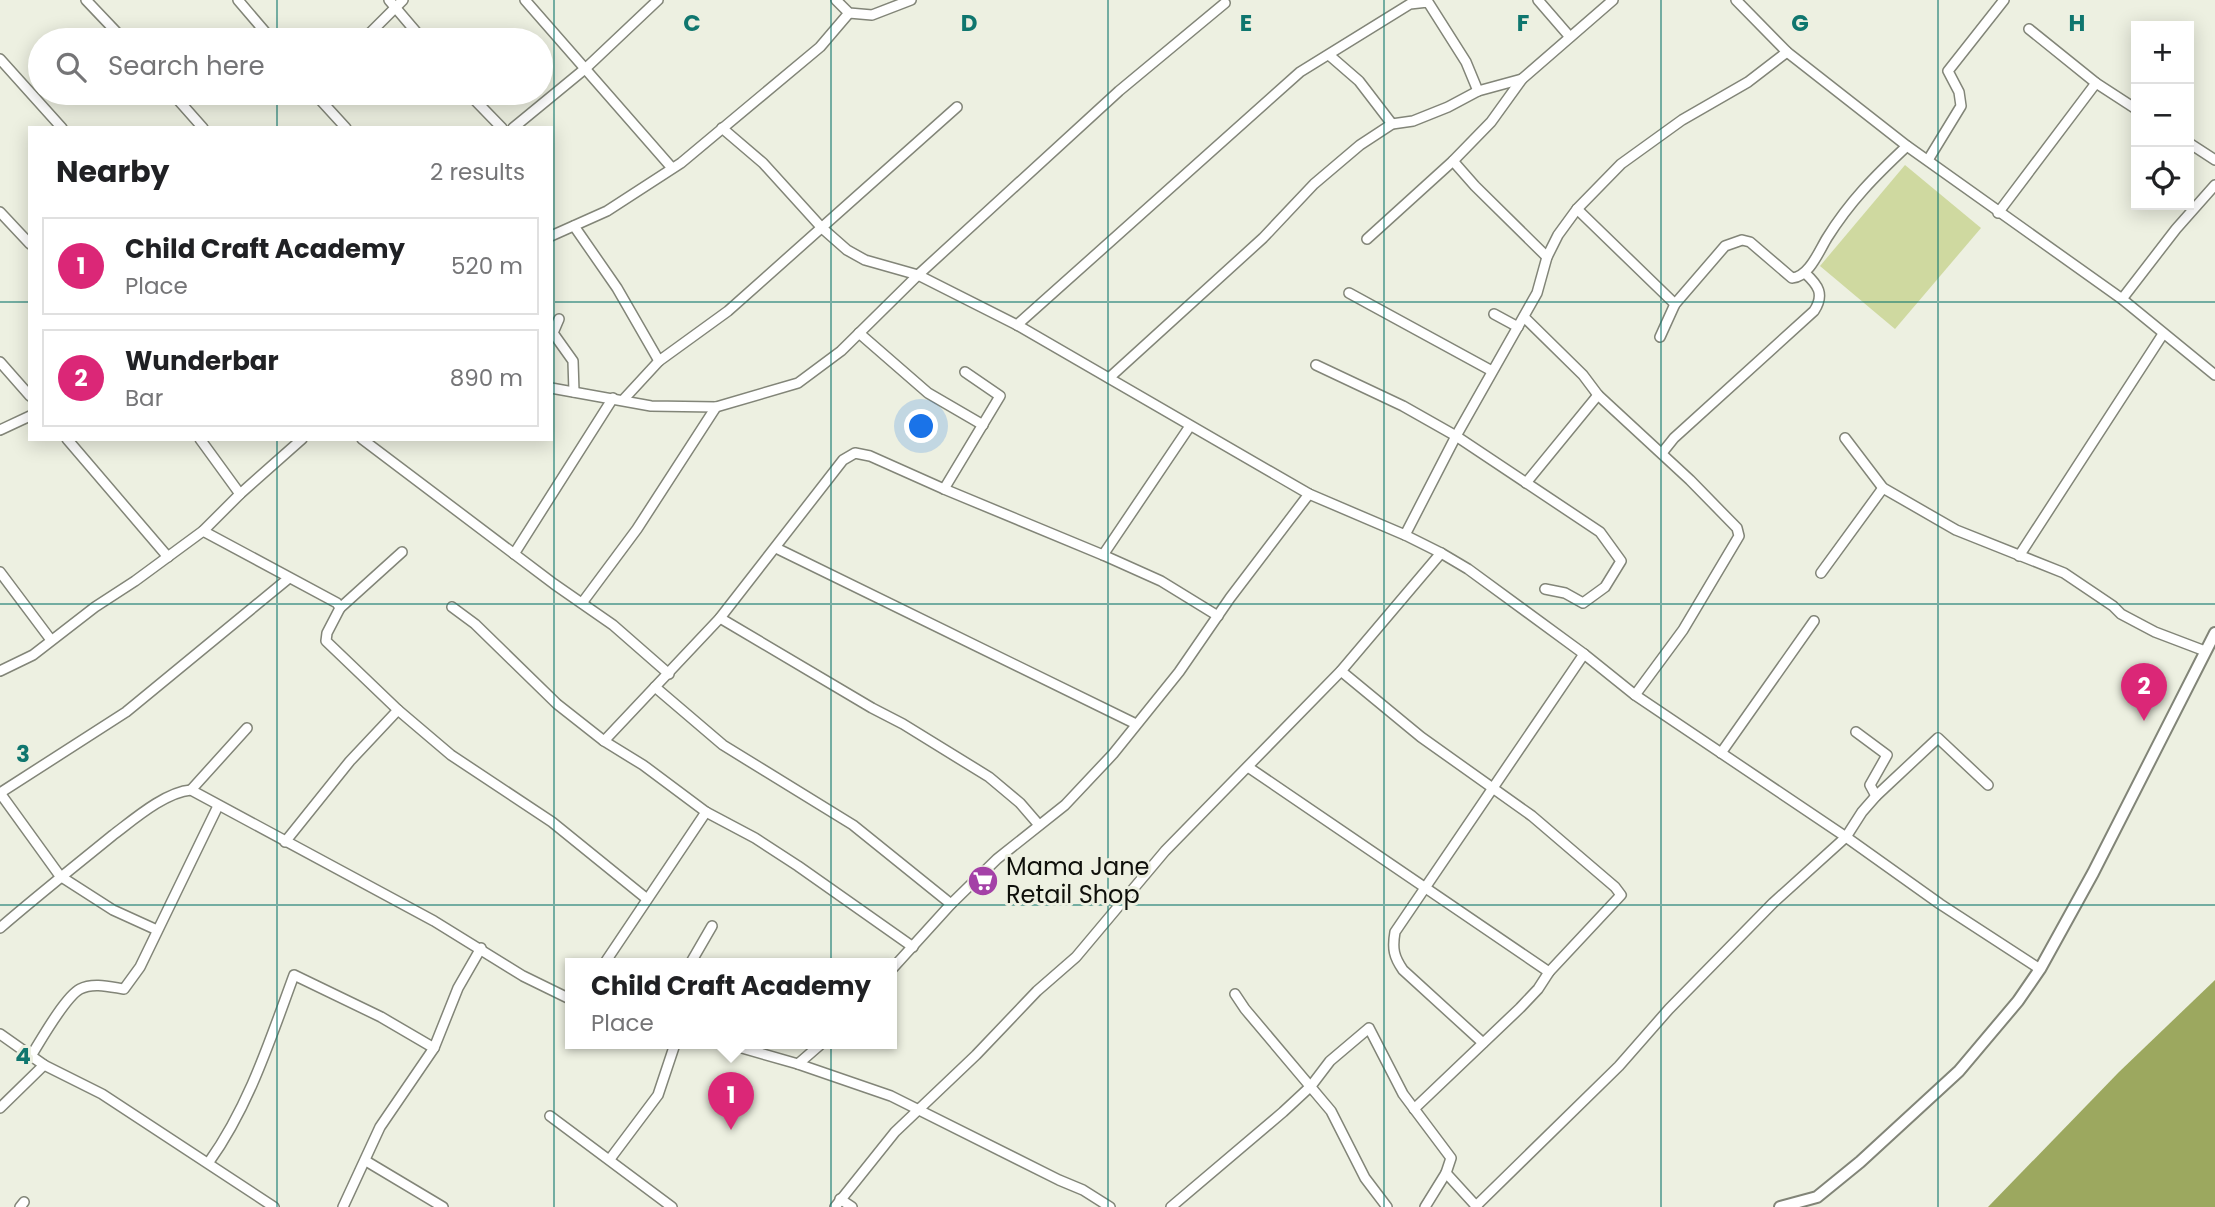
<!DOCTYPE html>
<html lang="en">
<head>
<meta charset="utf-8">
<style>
	:root { --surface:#fff; --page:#f6f6f6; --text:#202124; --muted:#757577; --line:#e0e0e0; --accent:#db2777 }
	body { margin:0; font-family:Poppins,sans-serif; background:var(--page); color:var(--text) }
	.controls { position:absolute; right:21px; top:21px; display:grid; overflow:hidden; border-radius:0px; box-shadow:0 4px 18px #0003 }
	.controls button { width:63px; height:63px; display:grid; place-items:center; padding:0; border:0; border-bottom:2px solid var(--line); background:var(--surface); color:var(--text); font:35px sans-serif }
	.you { position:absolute; left:922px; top:427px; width:24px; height:24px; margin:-18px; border:5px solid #fff; border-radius:50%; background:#1a73e8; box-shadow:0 0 0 10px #1a73e833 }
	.badge { display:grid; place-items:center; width:46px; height:46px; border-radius:50%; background:var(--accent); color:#fff; font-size:23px; font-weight:700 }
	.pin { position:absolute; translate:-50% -58px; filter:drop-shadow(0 2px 4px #0008) }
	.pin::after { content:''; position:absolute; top:37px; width:24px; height:21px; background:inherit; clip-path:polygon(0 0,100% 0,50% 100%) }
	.popup { position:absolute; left:565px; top:958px; width:332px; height:91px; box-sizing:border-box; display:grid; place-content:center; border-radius:0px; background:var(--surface); filter:drop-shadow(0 2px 5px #0005); font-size:23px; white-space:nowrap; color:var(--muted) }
	.popup b { font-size:26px; color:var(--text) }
	.popup::after { content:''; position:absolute; left:50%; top:100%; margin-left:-14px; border:14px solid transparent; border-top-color:var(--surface) }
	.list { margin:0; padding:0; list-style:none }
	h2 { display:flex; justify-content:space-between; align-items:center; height:91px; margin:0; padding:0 28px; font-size:30px }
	h2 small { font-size:23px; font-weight:400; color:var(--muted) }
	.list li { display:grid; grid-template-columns:46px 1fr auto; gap:21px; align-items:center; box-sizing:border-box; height:98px; margin:0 14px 14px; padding:0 14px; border:2px solid var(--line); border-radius:0px }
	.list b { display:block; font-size:26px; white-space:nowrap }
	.list p { margin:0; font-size:23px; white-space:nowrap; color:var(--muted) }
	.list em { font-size:23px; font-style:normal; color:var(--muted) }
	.icon { flex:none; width:38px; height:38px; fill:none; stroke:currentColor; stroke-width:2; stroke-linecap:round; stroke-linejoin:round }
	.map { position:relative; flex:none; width:2215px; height:1207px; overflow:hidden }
	.search { position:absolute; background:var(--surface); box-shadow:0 4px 18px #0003; left:28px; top:28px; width:525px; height:77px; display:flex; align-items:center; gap:18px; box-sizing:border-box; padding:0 24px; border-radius:38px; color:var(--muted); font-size:26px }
	.panel { position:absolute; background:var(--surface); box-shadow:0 4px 18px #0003; left:28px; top:126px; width:525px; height:315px; border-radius:0px }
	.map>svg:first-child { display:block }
	.green { fill:#cfd9a0 }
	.water { fill:#9ca85f }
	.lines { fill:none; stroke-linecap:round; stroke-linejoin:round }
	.minor-casing { stroke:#828578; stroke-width:12 }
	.tertiary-casing { stroke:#828578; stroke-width:14 }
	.minor { stroke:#fff; stroke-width:9 }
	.tertiary { stroke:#fff; stroke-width:10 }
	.grid { fill:none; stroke:#0f766e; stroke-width:2; stroke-opacity:0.55 }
	.labels { text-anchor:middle; stroke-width:6; stroke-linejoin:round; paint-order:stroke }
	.poi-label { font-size:24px; fill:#0f100b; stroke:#edf0e1; text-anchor:start }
	.grid-label { font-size:23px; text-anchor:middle; font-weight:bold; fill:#0f766e; stroke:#edf0e1; stroke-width:6; stroke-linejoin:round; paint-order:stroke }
</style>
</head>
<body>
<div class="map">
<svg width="2215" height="1207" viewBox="0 0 2215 1207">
	<rect width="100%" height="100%" fill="#edf0e1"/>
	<!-- green -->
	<path class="green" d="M 1905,165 L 1981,228 L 1895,329 L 1820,266 Z"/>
	<!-- water -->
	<path class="water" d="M 2215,980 L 2215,1207 L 1988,1207 L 2119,1072 Z"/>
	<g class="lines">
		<!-- minor casing -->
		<g class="minor-casing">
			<g id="minor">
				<path d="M 86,0 L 124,40"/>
				<path d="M 238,0 L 272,40"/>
				<path d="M 389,0 L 423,40"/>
				<path d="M 525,0 L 672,168"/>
				<path d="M 836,0 L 849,13 L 872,15 L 911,0"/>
				<path d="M 1538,0 L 1570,37"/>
				<path d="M 1736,0 L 1787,52 L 1907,146 L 2122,299 L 2215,375"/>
				<path d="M 2029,29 L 2096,83 L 2136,109"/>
				<path d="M 363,40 L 403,0"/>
				<path d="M 1329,55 L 1359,81 L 1392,124"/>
				<path d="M 0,59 L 62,128"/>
				<path d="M 172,93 L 203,128"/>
				<path d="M 314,93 L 346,128"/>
				<path d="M 468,93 L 502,128"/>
				<path d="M 513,128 L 586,68 L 658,0"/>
				<path d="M 722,128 L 763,163 L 822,228 L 847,250 L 865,260 L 918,275 L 1017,325 L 1309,494 L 1405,535 L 1441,553 L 1468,569 L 1584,654 L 1635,695 L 1846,837 L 1940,904 L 2040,969"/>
				<path d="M 2189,143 L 2215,160"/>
				<path d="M 1928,160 L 1961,106 L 1959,92 L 1948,71 L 2004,0"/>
				<path d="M 1453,161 L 1475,186 L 1547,257"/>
				<path d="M 1577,209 L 1675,304"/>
				<path d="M 0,212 L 30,244"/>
				<path d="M 1998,213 L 2096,83"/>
				<path d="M 574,226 L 617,288 L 659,361 L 728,311 L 957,107"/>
				<path d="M 551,236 L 607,211 L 681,163 L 820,47 L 849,13"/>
				<path d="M 1367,239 L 1453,161 L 1491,122 L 1522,79"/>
				<path d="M 1349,293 L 1492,371"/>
				<path d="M 2122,299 L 2176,229 L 2215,185"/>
				<path d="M 1494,314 L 1518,327"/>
				<path d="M 1524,317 L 1583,375 L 1598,395 L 1690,480 L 1737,528 L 1739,536 L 1683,630 L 1635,695"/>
				<path d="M 559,319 L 553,333 L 573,361 L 574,392"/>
				<path d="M 1017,325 L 1300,72 L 1410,4 L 1428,2 L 1466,62 L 1478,91"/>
				<path d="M 859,333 L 928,393 L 983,425"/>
				<path d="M 1660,337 L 1675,304 L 1725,246 L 1742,240 L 1750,242 L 1792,278 C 1809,277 1819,251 1827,238 C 1850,201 1875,176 1907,146"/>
				<path d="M 0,362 L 30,396"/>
				<path d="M 1316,365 L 1403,406 L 1456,436 L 1600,532 L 1621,561 L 1605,587 L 1583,603 L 1565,593 L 1545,589"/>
				<path d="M 1109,378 L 1263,238 L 1314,184 L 1360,145 L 1392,124 L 1413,121 L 1448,107 L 1478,91 L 1522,79 L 1613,0"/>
				<path d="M 551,388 L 651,406 L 716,407 L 798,383 L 841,351 L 918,275 L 1119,91 L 1225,3"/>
				<path d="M 623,400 L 659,361"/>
				<path d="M 0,430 L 30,416"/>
				<path d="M 1845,438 L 1883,488 L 1956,530 L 2064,573 L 2113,606 L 2121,614 L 2155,632 L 2205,651"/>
				<path d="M 67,439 L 168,557"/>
				<path d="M 200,439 L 240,494"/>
				<path d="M 362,439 L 554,584 L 613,625 L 669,674"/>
				<path d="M 1662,453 L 1674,438 L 1814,311 C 1825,294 1818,285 1805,273"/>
				<path d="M 1526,483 L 1598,395"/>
				<path d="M 944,489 L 1000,396 L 965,372"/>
				<path d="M 203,531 L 337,603 L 340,608 L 327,633 L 326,641 L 398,710 L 451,755 L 552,822 L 647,899"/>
				<path d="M 1405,535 L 1456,436 L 1537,293 L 1547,257 L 1558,235 L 1577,209 L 1621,164 L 1682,120 L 1748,82 L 1787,52"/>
				<path d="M 776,548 L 1136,724"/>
				<path d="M 514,554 L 613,398"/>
				<path d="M 1103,555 L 1190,426"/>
				<path d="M 2019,556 L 2163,334"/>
				<path d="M 0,572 L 51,640"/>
				<path d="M 1821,573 L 1883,488"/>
				<path d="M 582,603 L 637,529 L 716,407"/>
				<path d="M 452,607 L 475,624 L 557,704 L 604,741 L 643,765 L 706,812 L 755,838 L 798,866 L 913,947"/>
				<path d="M 340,608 L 402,552"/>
				<path d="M 720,618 L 872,708 L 903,724 L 989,777 L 1020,803 L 1039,825"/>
				<path d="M 0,671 L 33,655 L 95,607 L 135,581 L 203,531 L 240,494 L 302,439"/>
				<path d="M 1341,671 L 1421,737 L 1532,816 L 1615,887 L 1621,895 L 1549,972 L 1538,989 L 1520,1008 L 1414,1109"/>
				<path d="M 655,687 L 723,745 L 853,825 L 951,904"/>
				<path d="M 1856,732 L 1887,755 L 1870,785 L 1876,796"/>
				<path d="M 604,741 L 720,618 L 843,460 L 855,453 L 870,456 L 944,489 L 1103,555 L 1161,581 L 1218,616"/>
				<path d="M 1721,753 L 1814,621"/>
				<path d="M 1248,767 L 1549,972"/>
				<path d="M 191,790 L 247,728"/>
				<path d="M 0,793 L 126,712 L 289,578"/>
				<path d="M 0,793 L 60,876 L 113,910 L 157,930"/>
				<path d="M 285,842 L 350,761 L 398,710"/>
				<path d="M 0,928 C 37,896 75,866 113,835 C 133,820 165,792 191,790 L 434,921 L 523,976 L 570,999"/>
				<path d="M 604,964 L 706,812"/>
				<path d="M 690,964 L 712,926"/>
				<path d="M 892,969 L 951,904 L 997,859 L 1065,805 L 1113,754 L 1179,672 L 1230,598 L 1309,494"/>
				<path d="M 1235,994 L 1245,1009 L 1331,1111 L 1365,1178 L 1387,1207"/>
				<path d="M 0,1034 L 44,1065 L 102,1094 L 274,1207"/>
				<path d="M 1483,1043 L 1403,970 C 1394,957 1392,949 1395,932 L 1584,654"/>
				<path d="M 728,1044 L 798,1064 L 891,1096 L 1059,1180 L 1083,1190 L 1110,1207"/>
				<path d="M 31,1056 C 41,1040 65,997 80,989 C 93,982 111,987 124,989 L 140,967 L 218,806"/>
				<path d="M 798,1064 L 821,1044"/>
				<path d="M 0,1108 L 44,1065"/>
				<path d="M 550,1116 L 672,1207"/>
				<path d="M 610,1159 L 658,1095 L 675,1044"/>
				<path d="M 366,1161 L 443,1207"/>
				<path d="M 209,1162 C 249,1106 270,1040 294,975 L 381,1017 L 434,1048"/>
				<path d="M 840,1199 L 852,1207"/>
				<path d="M 1476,1206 L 1619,1066 L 1669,1009 L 1773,903 L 1846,837 L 1862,812 L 1876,796 L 1938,738 L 1988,785"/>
				<path d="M 20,1207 L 24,1202"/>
				<path d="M 343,1207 L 380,1127 L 434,1048 L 458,988 L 481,948"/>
				<path d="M 835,1207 L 895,1132 L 976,1055 L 1037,991 L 1076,957 L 1165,851 L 1341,671 L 1441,553"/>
				<path d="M 1171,1207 L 1283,1112 L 1311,1086 L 1330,1061 L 1369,1028 L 1403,1094 L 1451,1158 L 1446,1173 L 1477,1207"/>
				<path d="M 1425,1207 L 1446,1173"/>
			</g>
		</g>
		<!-- tertiary casing -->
		<g class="tertiary-casing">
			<path id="tertiary" d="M 1780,1207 L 1817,1197 L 1860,1162 L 1959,1071 L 2018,1001 L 2040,969 L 2093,873 L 2215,633"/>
		</g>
		<!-- minor -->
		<use href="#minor" class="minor"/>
		<!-- tertiary -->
		<use href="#tertiary" class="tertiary"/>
	</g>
	<!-- grid -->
	<path class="grid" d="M 277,0 L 277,40M 554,0 L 554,1207M 831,0 L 831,1207M 1108,0 L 1108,1207M 1384,0 L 1384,1207M 1661,0 L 1661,1207M 1938,0 L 1938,1207M 277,93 L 277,128M 0,302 L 30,302M 551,302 L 2215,302M 277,439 L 277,1207M 0,604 L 2215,604M 0,905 L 2215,905"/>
	<!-- icons -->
	<defs>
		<g id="supermarket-disc" transform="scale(1.575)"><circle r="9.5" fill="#a441a7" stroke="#edf0e1"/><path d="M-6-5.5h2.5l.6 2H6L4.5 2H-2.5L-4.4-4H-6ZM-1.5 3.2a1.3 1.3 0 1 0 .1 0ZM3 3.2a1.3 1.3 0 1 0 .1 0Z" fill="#fff"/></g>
	</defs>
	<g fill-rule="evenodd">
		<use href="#supermarket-disc" x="983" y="881"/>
	</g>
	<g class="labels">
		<!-- poi labels -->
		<g class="poi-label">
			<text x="1006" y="875">Mama Jane<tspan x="1006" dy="28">Retail Shop</tspan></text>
		</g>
	</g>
	<g class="grid-label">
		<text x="692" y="31">C</text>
		<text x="969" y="31">D</text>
		<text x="1246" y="31">E</text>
		<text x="1523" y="31">F</text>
		<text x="1800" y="31">G</text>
		<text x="2077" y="31">H</text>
		<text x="23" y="762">3</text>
		<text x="23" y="1064">4</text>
	</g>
</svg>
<div class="controls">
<button>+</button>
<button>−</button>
<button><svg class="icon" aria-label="locate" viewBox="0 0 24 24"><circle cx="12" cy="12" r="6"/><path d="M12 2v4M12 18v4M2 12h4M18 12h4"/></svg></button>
</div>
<div class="you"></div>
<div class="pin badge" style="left:731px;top:1130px">1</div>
<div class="popup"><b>Child Craft Academy</b>Place</div>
<div class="pin badge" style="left:2144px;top:721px">2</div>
<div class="search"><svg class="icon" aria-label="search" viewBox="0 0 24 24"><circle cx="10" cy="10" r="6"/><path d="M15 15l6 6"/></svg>Search here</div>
<section class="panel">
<h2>Nearby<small>2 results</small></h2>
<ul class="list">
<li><span class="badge">1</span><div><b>Child Craft Academy</b><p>Place</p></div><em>520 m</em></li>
<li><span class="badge">2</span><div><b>Wunderbar</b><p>Bar</p></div><em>890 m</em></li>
</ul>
</section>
</div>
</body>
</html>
